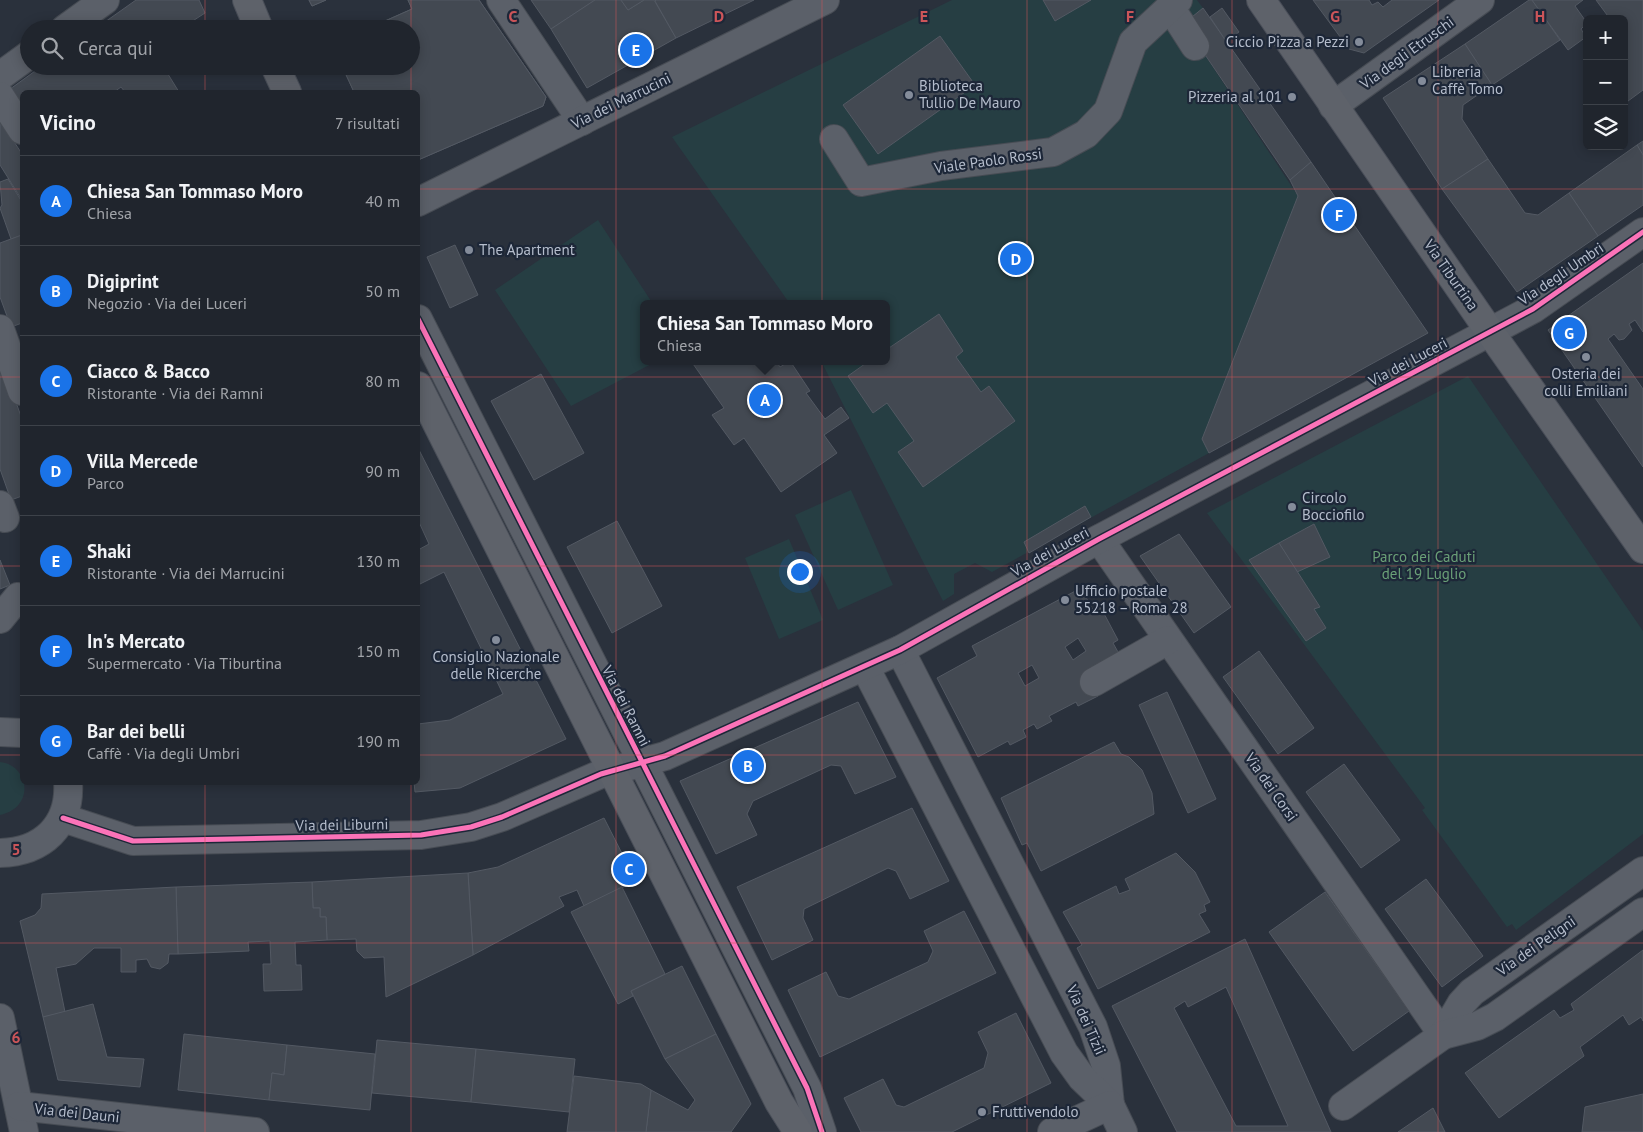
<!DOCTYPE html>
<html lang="it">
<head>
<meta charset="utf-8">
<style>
	:root { --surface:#20252d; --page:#2d3139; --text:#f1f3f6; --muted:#a2a5aa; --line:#3d4249; --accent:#1a73e8 }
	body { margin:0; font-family:"PT Sans",sans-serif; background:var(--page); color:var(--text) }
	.controls { position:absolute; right:15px; top:15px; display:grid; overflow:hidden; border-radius:8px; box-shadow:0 2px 12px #0003 }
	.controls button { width:45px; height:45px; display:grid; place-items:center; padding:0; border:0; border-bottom:1px solid var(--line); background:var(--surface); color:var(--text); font:25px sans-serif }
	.you { position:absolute; left:799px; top:571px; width:18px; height:18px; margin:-12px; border:4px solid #fff; border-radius:50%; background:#1a73e8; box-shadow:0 0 0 8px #1a73e833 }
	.badge { display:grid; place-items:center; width:32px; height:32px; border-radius:50%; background:var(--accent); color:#fff; font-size:16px; font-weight:700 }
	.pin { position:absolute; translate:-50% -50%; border:2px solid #fff; box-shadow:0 1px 5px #0006 }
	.popup { position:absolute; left:640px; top:300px; width:250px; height:65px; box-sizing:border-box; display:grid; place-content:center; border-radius:8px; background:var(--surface); filter:drop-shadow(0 1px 4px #0005); font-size:16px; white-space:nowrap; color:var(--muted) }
	.popup b { font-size:19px; color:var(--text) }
	.popup::after { content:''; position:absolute; left:50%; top:100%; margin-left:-10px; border:10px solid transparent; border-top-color:var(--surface) }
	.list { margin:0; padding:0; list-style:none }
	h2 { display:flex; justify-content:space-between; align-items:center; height:65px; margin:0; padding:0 20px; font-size:21px }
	h2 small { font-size:16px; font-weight:400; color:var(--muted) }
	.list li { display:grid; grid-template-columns:32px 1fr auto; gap:15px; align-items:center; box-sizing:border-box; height:90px; padding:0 20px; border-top:1px solid var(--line) }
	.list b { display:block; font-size:19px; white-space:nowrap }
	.list p { margin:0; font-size:16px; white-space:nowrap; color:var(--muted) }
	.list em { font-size:16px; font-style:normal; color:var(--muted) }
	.icon { flex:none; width:28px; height:28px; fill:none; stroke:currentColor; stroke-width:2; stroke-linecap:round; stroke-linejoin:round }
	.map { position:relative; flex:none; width:1643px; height:1132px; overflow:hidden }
	.search { position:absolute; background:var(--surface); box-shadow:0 2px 12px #0003; left:20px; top:20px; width:400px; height:55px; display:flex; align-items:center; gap:12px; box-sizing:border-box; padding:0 18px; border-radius:28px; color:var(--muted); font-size:19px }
	.panel { position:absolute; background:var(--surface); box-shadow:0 2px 12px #0003; left:20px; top:90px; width:400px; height:695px; border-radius:8px }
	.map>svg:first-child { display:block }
	.green { fill:#263e43 }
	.building { fill:#434952; stroke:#535963; fill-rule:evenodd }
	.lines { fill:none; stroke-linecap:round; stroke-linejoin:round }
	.minor-casing { stroke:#474c54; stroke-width:30 }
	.major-casing { stroke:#494e58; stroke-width:30 }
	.minor { stroke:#5b6069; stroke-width:28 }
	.major { stroke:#5e626a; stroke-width:28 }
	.cycleway-casing { stroke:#1d2738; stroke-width:8 }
	.cycleway { stroke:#fb73b8; stroke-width:5 }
	.grid { fill:none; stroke:#cc5559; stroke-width:1; stroke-opacity:0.55 }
	.poi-dot { fill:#848c9a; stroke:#1d2738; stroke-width:2 }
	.labels { text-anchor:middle; stroke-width:4.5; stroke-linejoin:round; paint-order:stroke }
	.poi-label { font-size:15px; fill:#b5bdcc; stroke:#1d2738; text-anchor:start }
	.street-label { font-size:15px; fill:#b5bdcc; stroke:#1d2738 }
	.park-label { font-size:15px; fill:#6aa077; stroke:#1d2738 }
	.grid-label { font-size:16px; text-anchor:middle; font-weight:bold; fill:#cc5559; stroke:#1d2738; stroke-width:4.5; stroke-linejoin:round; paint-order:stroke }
</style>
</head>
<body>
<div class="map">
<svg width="1643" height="1132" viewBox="0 0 1643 1132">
	<rect width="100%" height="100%" fill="#2a313c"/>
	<!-- green -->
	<g class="green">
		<path d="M 952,0 L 1197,0 L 1203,8 L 1191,34 L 1298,196 L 1202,439 L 1209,453 L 992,572 L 975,563 L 954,574 L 954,594 L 943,601 L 821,361 L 886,361 L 886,304 L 790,304 L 672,137 Z"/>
		<path d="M 598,220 L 653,304 L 644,304 L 644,361 L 657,361 L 571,406 L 495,290 Z"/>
		<path d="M 1468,376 L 1643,631 L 1643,834 L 1516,930 L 1512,924 L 1507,927 L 1422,810 L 1425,808 L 1207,513 Z"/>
		<path d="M 851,490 L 893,585 L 838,610 L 795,515 Z"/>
		<path d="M 789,539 L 823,620 L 779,639 L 745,558 Z"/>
		<path d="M 0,762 C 29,765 36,807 0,815 Z"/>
	</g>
	<!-- building -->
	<g class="building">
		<path d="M 136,0 L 199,0 L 205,13 L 188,24 L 192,29 L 95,29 Z"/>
		<path d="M 309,0 L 326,0 L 312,6 Z"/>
		<path d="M 309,0 L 326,0 L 312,6 Z"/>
		<path d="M 408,0 L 479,0 L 546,97 L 543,106 L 418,160 L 418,92 L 354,92 L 342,66 L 405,66 L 412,84 L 467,60 L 454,29 L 411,47 L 411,29 L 367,29 L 412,9 Z"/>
		<path d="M 408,0 L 479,0 L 546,97 L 543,106 L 418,160 L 418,92 L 354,92 L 342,66 L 411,66 L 411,29 L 367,29 L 412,9 Z"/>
		<path d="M 531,0 L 595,0 L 551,29 Z"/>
		<path d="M 595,0 L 621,0 L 628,10 L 644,0 L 654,0 L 676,38 L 587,88 L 551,29 Z"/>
		<path d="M 621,0 L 644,0 L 628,10 Z"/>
		<path d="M 656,0 L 754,0 L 676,38 L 655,1 Z"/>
		<path d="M 1043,0 L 1091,0 L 1055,21 Z"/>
		<path d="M 1313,0 L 1369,0 L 1372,5 L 1378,2 L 1383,7 L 1392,0 L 1439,0 L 1364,53 L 1349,49 Z"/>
		<path d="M 1529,0 L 1532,0 L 1560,40 L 1492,85 L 1465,44 Z"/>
		<path d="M 1532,0 L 1583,0 L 1575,6 L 1587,23 L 1581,29 L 1586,37 L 1568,50 Z"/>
		<path d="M 1596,0 L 1643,0 L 1643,90 L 1624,104 L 1624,19 L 1610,19 Z"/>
		<path d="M 1203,8 L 1311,162 L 1290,180 L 1191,34 L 1187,21 Z"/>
		<path d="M 1222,8 L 1239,32 L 1226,41 L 1210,17 Z"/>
		<path d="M 940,36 L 975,85 L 878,154 L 843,105 Z"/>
		<path d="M 1465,44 L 1492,85 L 1463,105 L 1462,119 L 1488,159 L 1442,189 L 1383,98 Z"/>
		<path d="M 42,66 L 163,66 L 179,92 L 125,92 L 121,87 L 114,92 L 22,92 L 22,115 L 6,92 Z"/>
		<path d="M 0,120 L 22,154 L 22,200 L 0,165 Z"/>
		<path d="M 1643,141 L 1643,155 L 1637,145 Z"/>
		<path d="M 1637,145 L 1643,155 L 1643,205 L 1598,236 L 1569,193 Z"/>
		<path d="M 1488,159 L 1525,213 L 1538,215 L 1569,193 L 1598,236 L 1517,292 L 1442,189 Z"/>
		<path d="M 1311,162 L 1428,333 L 1209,453 L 1202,439 L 1298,196 L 1290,180 Z"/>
		<path d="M 8,179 L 22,202 L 22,235 L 11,239 L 0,208 L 2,205 L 0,182 Z"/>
		<path d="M 22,235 L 22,323 L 11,327 L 0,297 L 0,243 Z"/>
		<path d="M 455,245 L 478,295 L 450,308 L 427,257 Z"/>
		<path d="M 1643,263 L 1643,332 L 1635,320 L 1629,324 L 1632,330 L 1624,339 L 1619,340 L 1614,334 L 1608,339 L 1643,389 L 1643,467 L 1548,330 Z"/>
		<path d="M 939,314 L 963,351 L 956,357 L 981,392 L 989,386 L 1015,421 L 923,487 L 898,452 L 914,441 L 887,403 L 873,413 L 848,376 L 869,361 L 886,361 L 886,350 Z"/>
		<path d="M 0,358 L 22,419 L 22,496 L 11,500 L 0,469 Z"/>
		<path d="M 691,361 L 776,361 L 780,367 L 790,361 L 810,391 L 806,393 L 825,419 L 841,407 L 849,418 L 824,435 L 837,453 L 781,492 L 744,438 L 734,445 L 712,415 L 724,408 Z"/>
		<path d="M 541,374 L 584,453 L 534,480 L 491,401 Z"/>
		<path d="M 418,448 L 566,739 L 460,788 L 415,792 L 414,782 L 418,782 L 418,724 L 450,720 L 503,694 L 444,572 L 418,585 L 418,550 L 429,544 L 418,520 Z"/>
		<path d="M 1085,506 L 1091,517 L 1029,553 L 1024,542 Z"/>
		<path d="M 617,521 L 662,606 L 612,633 L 567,547 Z"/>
		<path d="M 1314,524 L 1330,557 L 1297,572 L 1279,543 Z"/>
		<path d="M 1179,534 L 1231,607 L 1194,633 L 1140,556 Z"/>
		<path d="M 1279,543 L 1320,607 L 1314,609 L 1326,628 L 1306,641 L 1249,560 Z"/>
		<path d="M 0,560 L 10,585 L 0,589 Z"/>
		<path d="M 1081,588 L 1093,610 L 1100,606 L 1118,640 L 1113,643 L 1123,661 L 1089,679 L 1098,696 L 1078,706 L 1076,702 L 1049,716 L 1052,721 L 1037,729 L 1034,724 L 1023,730 L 1026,737 L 1010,745 L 1008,741 L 978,757 L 937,678 L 977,656 L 972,646 ZM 1078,638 L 1086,651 L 1073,660 L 1065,647 ZM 1032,665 L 1039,678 L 1025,686 L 1018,673 Z"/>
		<path d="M 1259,651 L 1314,728 L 1278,754 L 1223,677 Z"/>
		<path d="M 1167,692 L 1216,799 L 1188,813 L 1139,705 Z"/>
		<path d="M 858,702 L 896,777 L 855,794 L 841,766 L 831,765 L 753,801 L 747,814 L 757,835 L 716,854 L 680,781 Z"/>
		<path d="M 1114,742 L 1121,754 L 1129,757 L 1142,770 L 1152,793 L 1154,814 L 1041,871 L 1027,843 L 1022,845 L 1001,798 Z"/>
		<path d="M 1344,764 L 1400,840 L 1361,868 L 1306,792 Z"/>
		<path d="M 912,808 L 949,881 L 910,899 L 896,871 L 888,868 L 804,909 L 803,918 L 813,940 L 772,960 L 737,887 Z"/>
		<path d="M 604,818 L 636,881 L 584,906 L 577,890 L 559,897 L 564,906 L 473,955 L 468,873 L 498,867 Z"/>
		<path d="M 1176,853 L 1195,872 L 1210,902 L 1204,905 L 1206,911 L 1199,914 L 1210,932 L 1098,989 L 1077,948 L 1082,945 L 1063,912 L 1116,886 L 1119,894 L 1130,890 L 1125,879 Z"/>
		<path d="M 468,873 L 473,955 L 386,997 L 384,957 L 364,958 L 357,951 L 356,939 L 327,940 L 326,917 L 320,917 L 320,908 L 313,908 L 312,882 Z"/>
		<path d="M 1426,879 L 1483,956 L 1442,987 L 1385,909 Z"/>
		<path d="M 312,882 L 313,908 L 320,908 L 320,917 L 326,917 L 327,940 L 295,942 L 296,965 L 301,965 L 302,990 L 264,991 L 263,964 L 271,964 L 270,941 L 248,942 L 249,951 L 178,954 L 176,887 Z"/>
		<path d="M 176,887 L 178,954 L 169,954 L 168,963 L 160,969 L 151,967 L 147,959 L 136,960 L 136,972 L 121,972 L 121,948 L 94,948 L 76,964 L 56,968 L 65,1012 L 43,1017 L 20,921 L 35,915 L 41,908 L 42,894 Z"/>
		<path d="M 622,887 L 665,974 L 631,991 L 633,996 L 618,1004 L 571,912 Z"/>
		<path d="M 1325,892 L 1409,1011 L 1353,1051 L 1269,932 Z"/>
		<path d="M 964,911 L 996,973 L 820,1057 L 788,990 L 826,972 L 838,996 L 849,999 L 928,962 L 933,951 L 924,931 Z"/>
		<path d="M 1245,939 L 1331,1132 L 1177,1132 L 1112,1006 ZM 1226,987 L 1288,1126 L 1236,1126 L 1174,1008 L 1185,1001 L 1188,1007 Z"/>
		<path d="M 1643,950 L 1643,1021 L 1641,1017 L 1629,1025 L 1623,1015 L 1580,1047 L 1584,1056 L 1499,1118 L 1465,1073 L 1554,1010 L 1560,1018 L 1574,1010 L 1571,1004 Z"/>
		<path d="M 682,966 L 716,1034 L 665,1059 L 631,991 Z"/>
		<path d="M 93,1004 L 107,1057 L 144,1059 L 140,1087 L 58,1080 L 43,1017 Z"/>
		<path d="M 1016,1013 L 1051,1083 L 952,1132 L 861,1132 L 844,1098 L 883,1079 L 896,1105 L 904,1107 L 984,1068 L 988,1053 L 978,1032 Z"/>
		<path d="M 184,1034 L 287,1045 L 284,1075 L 272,1073 L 269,1100 L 178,1090 Z"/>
		<path d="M 716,1034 L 751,1104 L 731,1132 L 646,1132 L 651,1090 L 688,1110 L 695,1100 L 665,1059 Z"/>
		<path d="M 377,1040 L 476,1049 L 471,1102 L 372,1093 Z"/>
		<path d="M 287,1045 L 375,1054 L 370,1110 L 269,1100 L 272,1073 L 284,1075 Z"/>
		<path d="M 476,1049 L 575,1059 L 569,1112 L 471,1102 Z"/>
		<path d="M 574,1076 L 641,1084 L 651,1090 L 646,1132 L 567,1132 Z"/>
		<path d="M 1643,1094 L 1643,1132 L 1582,1132 L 1585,1107 Z"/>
		<path d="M 1433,1108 L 1445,1132 L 1398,1132 Z"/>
	</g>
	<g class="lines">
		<!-- minor casing -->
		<g class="minor-casing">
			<g id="minor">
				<path d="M 501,0 L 582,121"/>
				<path d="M 1170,7 L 1195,46"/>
				<path d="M 65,29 L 105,0"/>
				<path d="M 0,76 L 29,55"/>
				<path d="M 0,96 L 22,130"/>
				<path d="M 1333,106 L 1480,0"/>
				<path d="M 834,139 L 861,182 L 941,166 L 1053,152 L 1086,134 L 1108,111 L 1133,42 L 1178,0"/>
				<path d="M 418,202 L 825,0"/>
				<path d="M 418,319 L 807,1088 L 822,1132"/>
				<path d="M 0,329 L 22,391"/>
				<path d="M 0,505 L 5,518"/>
				<path d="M 1099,539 L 1443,1035"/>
				<path d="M 0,619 L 18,597"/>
				<path d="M 900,650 L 1093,1027 L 1106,1066 L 1110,1105"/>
				<path d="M 865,667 L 1064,1053 L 1082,1078 L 1110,1105"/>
				<path d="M 1094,682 L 1168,640"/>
				<path d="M 0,732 L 22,733"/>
				<path d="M 63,818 L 133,841 L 421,835 L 471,827 L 502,817 L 601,774 L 665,756 L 900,650 L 1099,539 L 1533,309 L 1643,232"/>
				<path d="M 0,853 C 42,852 71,826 68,782"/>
				<path d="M 0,1018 L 24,1132"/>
				<path d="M 1443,1035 L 1461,1004 L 1472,992 L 1643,871"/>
				<path d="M 19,1106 L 255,1132"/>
				<path d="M 1343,1106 L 1443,1035 L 1477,1026 L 1495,1017 L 1643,912"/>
				<path d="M 1052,1132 L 1110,1105 L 1123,1132"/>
			</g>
		</g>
		<!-- major casing -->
		<g class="major-casing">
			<g id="major">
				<path d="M 247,0 L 259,29"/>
				<path d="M 1261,0 L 1490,332 L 1643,549"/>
				<path d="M 275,66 L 287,92"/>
				<path d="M 418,386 L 779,1102 L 798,1132"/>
			</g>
		</g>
		<!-- minor -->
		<use href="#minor" class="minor"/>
		<!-- major -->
		<use href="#major" class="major"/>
		<!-- cycleway casing -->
		<g class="cycleway-casing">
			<g id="cycleway">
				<path d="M 418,319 L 807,1088 L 822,1132"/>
				<path d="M 63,818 L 133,841 L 421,835 L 471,827 L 502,817 L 601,774 L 665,756 L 900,650 L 1099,539 L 1533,309 L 1643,232"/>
			</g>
		</g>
		<!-- cycleway -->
		<use href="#cycleway" class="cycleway"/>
	</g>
	<!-- grid -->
	<path class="grid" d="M 205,0 L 205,29M 411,0 L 411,29M 616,0 L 616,1132M 822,0 L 822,1132M 1027,0 L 1027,1132M 1232,0 L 1232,1132M 1438,0 L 1438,1132M 205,66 L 205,92M 411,66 L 411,92M 0,189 L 22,189M 418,189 L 1643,189M 0,377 L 22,377M 418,377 L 1643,377M 0,566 L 22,566M 418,566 L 1643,566M 0,755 L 22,755M 418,755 L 1643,755M 205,782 L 205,1132M 411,782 L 411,1132M 0,943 L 1643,943"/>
	<!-- markers -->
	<g class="poi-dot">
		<circle cx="1359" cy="42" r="5"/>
		<circle cx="1422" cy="81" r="5"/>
		<circle cx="909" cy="95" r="5"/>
		<circle cx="1292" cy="97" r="5"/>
		<circle cx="469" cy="250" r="5"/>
		<circle cx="1586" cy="357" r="5"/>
		<circle cx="1292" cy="507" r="5"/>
		<circle cx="1065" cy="600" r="5"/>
		<circle cx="496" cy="640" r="5"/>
		<circle cx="982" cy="1112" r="5"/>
	</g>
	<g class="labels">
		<!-- poi labels -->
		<g class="poi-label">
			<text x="1349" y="47" text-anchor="end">Ciccio Pizza a Pezzi</text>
			<text x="1432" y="77">Libreria<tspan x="1432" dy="17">Caffè Tomo</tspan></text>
			<text x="919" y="91">Biblioteca<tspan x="919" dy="17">Tullio De Mauro</tspan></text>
			<text x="1282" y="102" text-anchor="end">Pizzeria al 101</text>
			<text x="479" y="255">The Apartment</text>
			<text x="1586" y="379" text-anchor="middle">Osteria dei<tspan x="1586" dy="17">colli Emiliani</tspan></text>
			<text x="1302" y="503">Circolo<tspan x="1302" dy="17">Bocciofilo</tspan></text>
			<text x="1075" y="596">Ufficio postale<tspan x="1075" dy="17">55218 – Roma 28</tspan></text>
			<text x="496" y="662" text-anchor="middle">Consiglio Nazionale<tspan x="496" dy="17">delle Ricerche</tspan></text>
			<text x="992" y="1117">Fruttivendolo</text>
		</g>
		<!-- street labels -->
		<g class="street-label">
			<text transform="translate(1407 53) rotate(-36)" y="5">Via degli Etruschi</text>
			<text transform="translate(621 101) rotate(-26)" y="5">Via dei Marrucini</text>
			<text transform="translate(988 161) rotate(-8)" y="5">Viale Paolo Rossi</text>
			<text transform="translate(1561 274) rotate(-34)" y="5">Via degli Umbri</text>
			<text transform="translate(1451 275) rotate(55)" y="5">Via Tiburtina</text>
			<text transform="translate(1408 362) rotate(-28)" y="5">Via dei Luceri</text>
			<text transform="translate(1050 552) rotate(-29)" y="5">Via dei Luceri</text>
			<text transform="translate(626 706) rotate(63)" y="5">Via dei Ramni</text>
			<text transform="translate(1271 787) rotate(55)" y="5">Via dei Corsi</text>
			<text transform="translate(342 825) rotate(-1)" y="5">Via dei Liburni</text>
			<text transform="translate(1536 946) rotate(-35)" y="5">Via dei Peligni</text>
			<text transform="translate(1086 1020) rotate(66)" y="5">Via dei Tizii</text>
			<text transform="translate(77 1113) rotate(6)" y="5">Via dei Dauni</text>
		</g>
		<!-- park labels -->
		<g class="park-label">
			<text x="1424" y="562">Parco dei Caduti<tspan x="1424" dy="17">del 19 Luglio</tspan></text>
		</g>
	</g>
	<g class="grid-label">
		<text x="513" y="22">C</text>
		<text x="719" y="22">D</text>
		<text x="924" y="22">E</text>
		<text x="1130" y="22">F</text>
		<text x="1335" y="22">G</text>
		<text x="1540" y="22">H</text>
		<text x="16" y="855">5</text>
		<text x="16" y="1043">6</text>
	</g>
</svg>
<div class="controls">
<button>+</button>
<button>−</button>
<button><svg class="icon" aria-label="layers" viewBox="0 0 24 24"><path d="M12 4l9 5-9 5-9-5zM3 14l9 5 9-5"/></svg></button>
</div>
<div class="you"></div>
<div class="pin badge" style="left:765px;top:400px">A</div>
<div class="popup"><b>Chiesa San Tommaso Moro</b>Chiesa</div>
<div class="pin badge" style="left:748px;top:766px">B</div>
<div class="pin badge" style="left:629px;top:869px">C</div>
<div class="pin badge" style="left:1016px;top:259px">D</div>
<div class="pin badge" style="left:636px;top:50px">E</div>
<div class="pin badge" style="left:1339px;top:215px">F</div>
<div class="pin badge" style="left:1569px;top:333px">G</div>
<div class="search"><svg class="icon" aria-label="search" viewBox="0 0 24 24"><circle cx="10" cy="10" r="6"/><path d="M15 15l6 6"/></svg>Cerca qui</div>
<section class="panel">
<h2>Vicino<small>7 risultati</small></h2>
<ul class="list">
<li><span class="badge">A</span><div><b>Chiesa San Tommaso Moro</b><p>Chiesa</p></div><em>40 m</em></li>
<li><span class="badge">B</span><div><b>Digiprint</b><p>Negozio · Via dei Luceri</p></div><em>50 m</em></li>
<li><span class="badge">C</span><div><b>Ciacco &amp; Bacco</b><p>Ristorante · Via dei Ramni</p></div><em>80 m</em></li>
<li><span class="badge">D</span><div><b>Villa Mercede</b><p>Parco</p></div><em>90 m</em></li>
<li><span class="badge">E</span><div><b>Shaki</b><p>Ristorante · Via dei Marrucini</p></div><em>130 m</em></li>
<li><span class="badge">F</span><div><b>In's Mercato</b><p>Supermercato · Via Tiburtina</p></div><em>150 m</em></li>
<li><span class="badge">G</span><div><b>Bar dei belli</b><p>Caffè · Via degli Umbri</p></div><em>190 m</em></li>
</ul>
</section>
</div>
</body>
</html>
